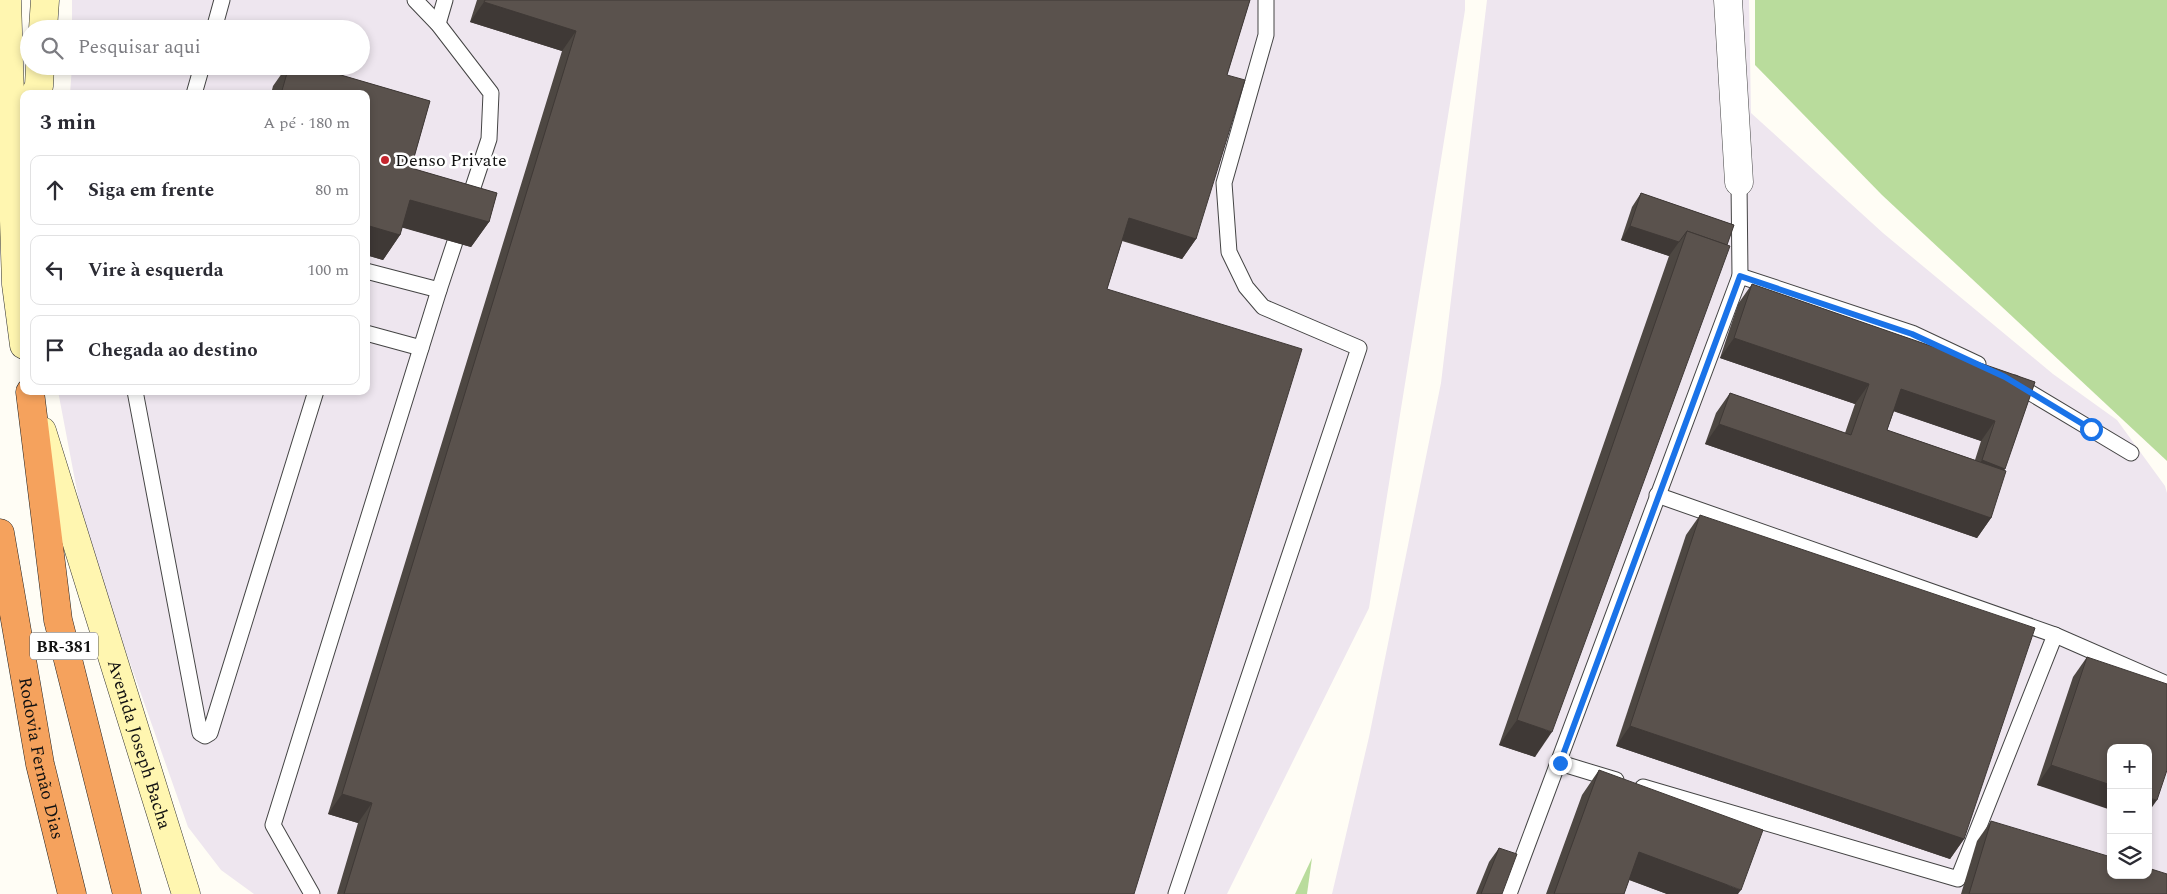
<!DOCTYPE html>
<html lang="pt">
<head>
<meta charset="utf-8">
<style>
	:root { --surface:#fff; --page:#f2f2f3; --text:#2b2b33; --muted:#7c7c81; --line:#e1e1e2 }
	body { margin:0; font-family:Spectral,serif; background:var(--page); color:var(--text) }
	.controls { position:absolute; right:15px; bottom:15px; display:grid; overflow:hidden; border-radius:10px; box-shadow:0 2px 8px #0003 }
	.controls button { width:45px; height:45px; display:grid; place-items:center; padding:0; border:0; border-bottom:1px solid var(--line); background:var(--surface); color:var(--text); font:25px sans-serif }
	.stop { position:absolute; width:15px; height:15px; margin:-11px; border:4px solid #1a73e8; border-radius:50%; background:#fff }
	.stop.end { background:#1a73e8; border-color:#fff; box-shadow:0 1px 5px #0008 }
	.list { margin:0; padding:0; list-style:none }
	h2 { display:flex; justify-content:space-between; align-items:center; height:65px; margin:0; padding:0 20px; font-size:21px }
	h2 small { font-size:16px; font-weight:400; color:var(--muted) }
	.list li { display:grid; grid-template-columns:32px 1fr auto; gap:15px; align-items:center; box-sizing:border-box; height:70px; margin:0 10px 10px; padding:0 10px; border:1px solid var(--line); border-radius:10px }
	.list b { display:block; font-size:19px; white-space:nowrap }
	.list em { font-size:16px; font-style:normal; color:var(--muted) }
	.icon { flex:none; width:28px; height:28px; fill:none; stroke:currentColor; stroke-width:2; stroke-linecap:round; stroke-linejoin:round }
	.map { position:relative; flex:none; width:2167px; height:894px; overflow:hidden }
	.search { position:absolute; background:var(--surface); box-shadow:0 2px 8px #0003; left:20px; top:20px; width:350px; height:55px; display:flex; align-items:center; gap:12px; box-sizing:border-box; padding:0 18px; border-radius:28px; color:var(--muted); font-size:19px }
	.panel { position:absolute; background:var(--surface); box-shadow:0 2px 8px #0003; left:20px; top:90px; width:350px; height:305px; border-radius:10px }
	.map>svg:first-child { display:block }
	.industrial { fill:#eee6ef; fill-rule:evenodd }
	.forest { fill:#b9dc9c }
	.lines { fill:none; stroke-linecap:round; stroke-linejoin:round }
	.lane-casing { stroke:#444; stroke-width:17 }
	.street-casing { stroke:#444; stroke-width:29 }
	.secondary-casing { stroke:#333; stroke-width:29 }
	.highway-casing { stroke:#222; stroke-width:29 }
	.lane { stroke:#fff; stroke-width:15 }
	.street { stroke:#fff; stroke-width:28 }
	.secondary { stroke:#fff6b0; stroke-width:28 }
	.highway { stroke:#f5a25d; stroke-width:28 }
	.wall { fill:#4d4742; fill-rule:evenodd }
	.shaded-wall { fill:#3f3936 }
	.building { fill:#5a524d; stroke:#3f3936 }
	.route { stroke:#1a73e8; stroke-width:6 }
	.poi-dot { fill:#c4262e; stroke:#fff; stroke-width:2 }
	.labels { text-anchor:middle; stroke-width:5; stroke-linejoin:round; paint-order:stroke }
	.shield { fill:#fff; stroke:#585858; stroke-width:1 }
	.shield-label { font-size:16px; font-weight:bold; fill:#111 }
	.poi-label { font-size:18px; fill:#111; stroke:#fff; text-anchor:start }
	.street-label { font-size:18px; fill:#111; stroke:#fff }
</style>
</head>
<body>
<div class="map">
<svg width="2167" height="894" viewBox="0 0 2167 894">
	<rect width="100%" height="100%" fill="#fffdf5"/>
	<!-- industrial -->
	<g class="industrial">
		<path d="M 72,0 L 1465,0 L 1465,10 L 1369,608 L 1227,894 L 254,894 L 221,870 L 188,827 L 86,538 L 58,391 L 366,391 L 366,94 L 70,94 L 72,66 L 361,66 L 361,29 L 72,29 Z"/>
		<path d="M 1487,0 L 1749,0 L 1751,113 L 1883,233 L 2053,374 L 2117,420 L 2165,486 L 2167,493 L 2167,894 L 1332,894 L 1369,737 L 1441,383 ZM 2111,748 L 2148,748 L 2148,875 L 2111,875 Z"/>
	</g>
	<!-- forest -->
	<g class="forest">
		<path d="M 1755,0 L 2167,0 L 2167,461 L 1882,195 L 1755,65 Z"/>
		<path d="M 1312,858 L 1307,894 L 1295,894 Z"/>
	</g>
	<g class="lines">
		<!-- lane casing -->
		<g class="lane-casing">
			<g id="lane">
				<path d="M 438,24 L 445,0"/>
				<path d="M 214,29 L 222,0"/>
				<path d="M 194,94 L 202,66"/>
				<path d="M 1739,182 L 1740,276"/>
				<path d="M 366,271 L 439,290"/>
				<path d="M 366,333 L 421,348"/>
				<path d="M 2014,383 L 2131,453"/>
				<path d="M 135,391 L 200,733 L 205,736 L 210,733 L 316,391"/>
				<path d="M 1657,495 L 2055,635 L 2167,684"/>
				<path d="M 1560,763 L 1616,780"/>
				<path d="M 1643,787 L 1958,879 L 2055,635"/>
				<path d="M 312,894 L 273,825 L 439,290 L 489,139 L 491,93 L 438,24 L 415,0"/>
				<path d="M 1176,894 L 1359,348 L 1263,307 L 1246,287 L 1229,252 L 1224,183 L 1266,35 L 1266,0"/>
				<path d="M 1509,894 L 1740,276 L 1912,333 L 1978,364"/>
			</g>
		</g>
		<!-- street casing -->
		<g class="street-casing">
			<path id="street" d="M 1728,0 L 1739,182"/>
		</g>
		<!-- secondary casing -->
		<g class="secondary-casing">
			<g id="secondary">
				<path d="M 7,0 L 16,284 L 24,345"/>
				<path d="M 43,29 L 45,0"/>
				<path d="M 35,94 L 39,86 L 40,66"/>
				<path id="s1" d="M 42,431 L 186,894"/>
			</g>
		</g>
		<!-- highway casing -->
		<g class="highway-casing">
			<g id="highway">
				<path d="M 30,392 L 58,620 L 127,894"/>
				<path id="s2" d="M 0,533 L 40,764 L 72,894"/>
			</g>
		</g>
		<!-- lane -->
		<use href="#lane" class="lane"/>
		<!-- street -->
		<use href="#street" class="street"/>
		<!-- secondary -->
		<use href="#secondary" class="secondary"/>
		<!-- highway -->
		<use href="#highway" class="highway"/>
	</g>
	<!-- wall -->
	<g class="wall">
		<path d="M 477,0 L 1250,0 L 1227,75 L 1196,239 L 1182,259 L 1122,241 L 1107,289 L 1134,894 L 337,894 L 358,823 L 328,814 L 562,51 L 470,22 Z"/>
		<path d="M 287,66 L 310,66 L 430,101 L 411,168 L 497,193 L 489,222 L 471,247 L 402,227 L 400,235 L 383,260 L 366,255 L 366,94 L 271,94 L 273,86 Z"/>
		<path d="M 1641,193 L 1734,225 L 1535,757 L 1499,745 L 1669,256 L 1621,240 L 1632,207 Z"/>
		<path d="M 1752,284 L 2035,382 L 2004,470 L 1991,518 L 1977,538 L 1705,444 L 1716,413 L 1730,393 L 1845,433 L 1855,404 L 1720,358 L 1738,304 ZM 1894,411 L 1981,441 L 1975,460 L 1887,430 Z"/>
		<path d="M 1700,515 L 1964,839 L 1950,859 L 1616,746 L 1686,535 Z"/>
		<path d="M 2087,657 L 2148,813 L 2037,785 L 2073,677 Z"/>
		<path d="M 1599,770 L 1738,894 L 1667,894 L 1629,880 L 1624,894 L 1546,894 L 1582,795 Z"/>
		<path d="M 1991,821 L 2167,894 L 1961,894 L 1977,841 Z"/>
		<path d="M 1499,848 L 1502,894 L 1476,894 L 1489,862 Z"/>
	</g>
	<!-- shaded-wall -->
	<g class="shaded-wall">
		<path d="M 484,2 L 576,31 L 562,51 L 470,22 Z"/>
		<path d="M 410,200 L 489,222 L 471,247 L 393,225 Z"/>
		<path d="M 1129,218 L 1196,239 L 1182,259 L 1115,238 Z"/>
		<path d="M 366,225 L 400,235 L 383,260 L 366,255 Z"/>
		<path d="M 1630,226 L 1679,242 L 1669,256 L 1621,240 Z"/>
		<path d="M 1734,338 L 1869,384 L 1855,404 L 1720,358 Z"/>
		<path d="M 1901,389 L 1995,421 L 1981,441 L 1887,409 Z"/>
		<path d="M 1719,424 L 1991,518 L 1977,538 L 1705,444 Z"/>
		<path d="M 1982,460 L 2005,469 L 1991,489 L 1968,480 Z"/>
		<path d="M 1517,720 L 1552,732 L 1535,757 L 1499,745 Z"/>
		<path d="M 1630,726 L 1964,839 L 1950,859 L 1616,746 Z"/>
		<path d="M 2051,765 L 2111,785 L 2111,810 L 2037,785 Z"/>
		<path d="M 342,794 L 372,803 L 358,823 L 328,814 Z"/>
		<path d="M 2148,798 L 2157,800 L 2148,813 Z"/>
		<path d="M 1639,852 L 1741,890 L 1738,894 L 1667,894 L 1622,877 Z"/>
	</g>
	<!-- building -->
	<g class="building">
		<path d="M 485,0 L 1250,0 L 1227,75 L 1245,80 L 1196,239 L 1129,218 L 1107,289 L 1302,349 L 1134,894 L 344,894 L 372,803 L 342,794 L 576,31 L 484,2 Z"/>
		<path d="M 289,66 L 310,66 L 430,101 L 411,168 L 497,193 L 489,222 L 410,200 L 400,235 L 366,225 L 366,94 L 281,94 Z"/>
		<path d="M 1641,193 L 1734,225 L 1727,245 L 1687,231 L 1679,242 L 1630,226 Z"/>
		<path d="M 1687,231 L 1730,246 L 1552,732 L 1517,720 Z"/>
		<path d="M 1752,284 L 2035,382 L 2005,469 L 1982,460 L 1995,421 L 1901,389 L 1887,430 L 2006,471 L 1991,518 L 1719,424 L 1730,393 L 1851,435 L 1869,384 L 1734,338 Z"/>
		<path d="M 1700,515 L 2035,628 L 1964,839 L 1630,726 Z"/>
		<path d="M 2087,657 L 2167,684 L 2167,770 L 2157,800 L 2148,798 L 2148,748 L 2111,748 L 2111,785 L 2051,765 Z"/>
		<path d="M 1599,770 L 1763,830 L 1741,890 L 1639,852 L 1624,894 L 1554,894 Z"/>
		<path d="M 1991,821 L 2111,857 L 2111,875 L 2148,875 L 2148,868 L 2167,874 L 2167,894 L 1969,894 Z"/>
		<path d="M 1499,848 L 1517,854 L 1502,894 L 1481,894 Z"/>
	</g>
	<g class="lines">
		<!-- route -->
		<path class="route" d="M 1560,763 L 1740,276 L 1912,334 L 2005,377 L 2091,429"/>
	</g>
	<!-- markers -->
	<circle class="poi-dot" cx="385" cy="160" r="5"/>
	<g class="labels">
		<!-- shield labels -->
		<rect class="shield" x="30" y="632.5" width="68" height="27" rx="4"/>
		<g class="shield-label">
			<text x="64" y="652">BR-381</text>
		</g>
		<!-- poi labels -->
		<g class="poi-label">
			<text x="395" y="166">Denso Private</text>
		</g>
		<!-- street labels -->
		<g class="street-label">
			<text dy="6" stroke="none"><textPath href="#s1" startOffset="328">Avenida Joseph Bacha</textPath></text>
			<text dy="6" stroke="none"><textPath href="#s2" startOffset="229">Rodovia Fernão Dias</textPath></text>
		</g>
	</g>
</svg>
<div class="controls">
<button>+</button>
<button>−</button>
<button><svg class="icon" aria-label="layers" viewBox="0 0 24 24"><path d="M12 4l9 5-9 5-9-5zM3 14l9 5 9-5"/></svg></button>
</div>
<div class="stop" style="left:2091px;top:429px"></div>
<div class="stop end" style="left:1560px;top:763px"></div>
<div class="search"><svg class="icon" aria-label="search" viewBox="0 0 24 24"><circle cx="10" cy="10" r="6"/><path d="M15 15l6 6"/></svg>Pesquisar aqui</div>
<section class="panel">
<h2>3 min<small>A pé · 180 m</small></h2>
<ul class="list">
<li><svg class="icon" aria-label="ahead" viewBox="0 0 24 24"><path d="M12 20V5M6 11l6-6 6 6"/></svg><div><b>Siga em frente</b></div><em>80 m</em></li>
<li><svg class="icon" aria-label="left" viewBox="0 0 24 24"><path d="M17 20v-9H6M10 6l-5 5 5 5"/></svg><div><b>Vire à esquerda</b></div><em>100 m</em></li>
<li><svg class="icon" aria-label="arrive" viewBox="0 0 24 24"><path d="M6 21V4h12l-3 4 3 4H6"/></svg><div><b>Chegada ao destino</b></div></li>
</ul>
</section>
</div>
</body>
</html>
